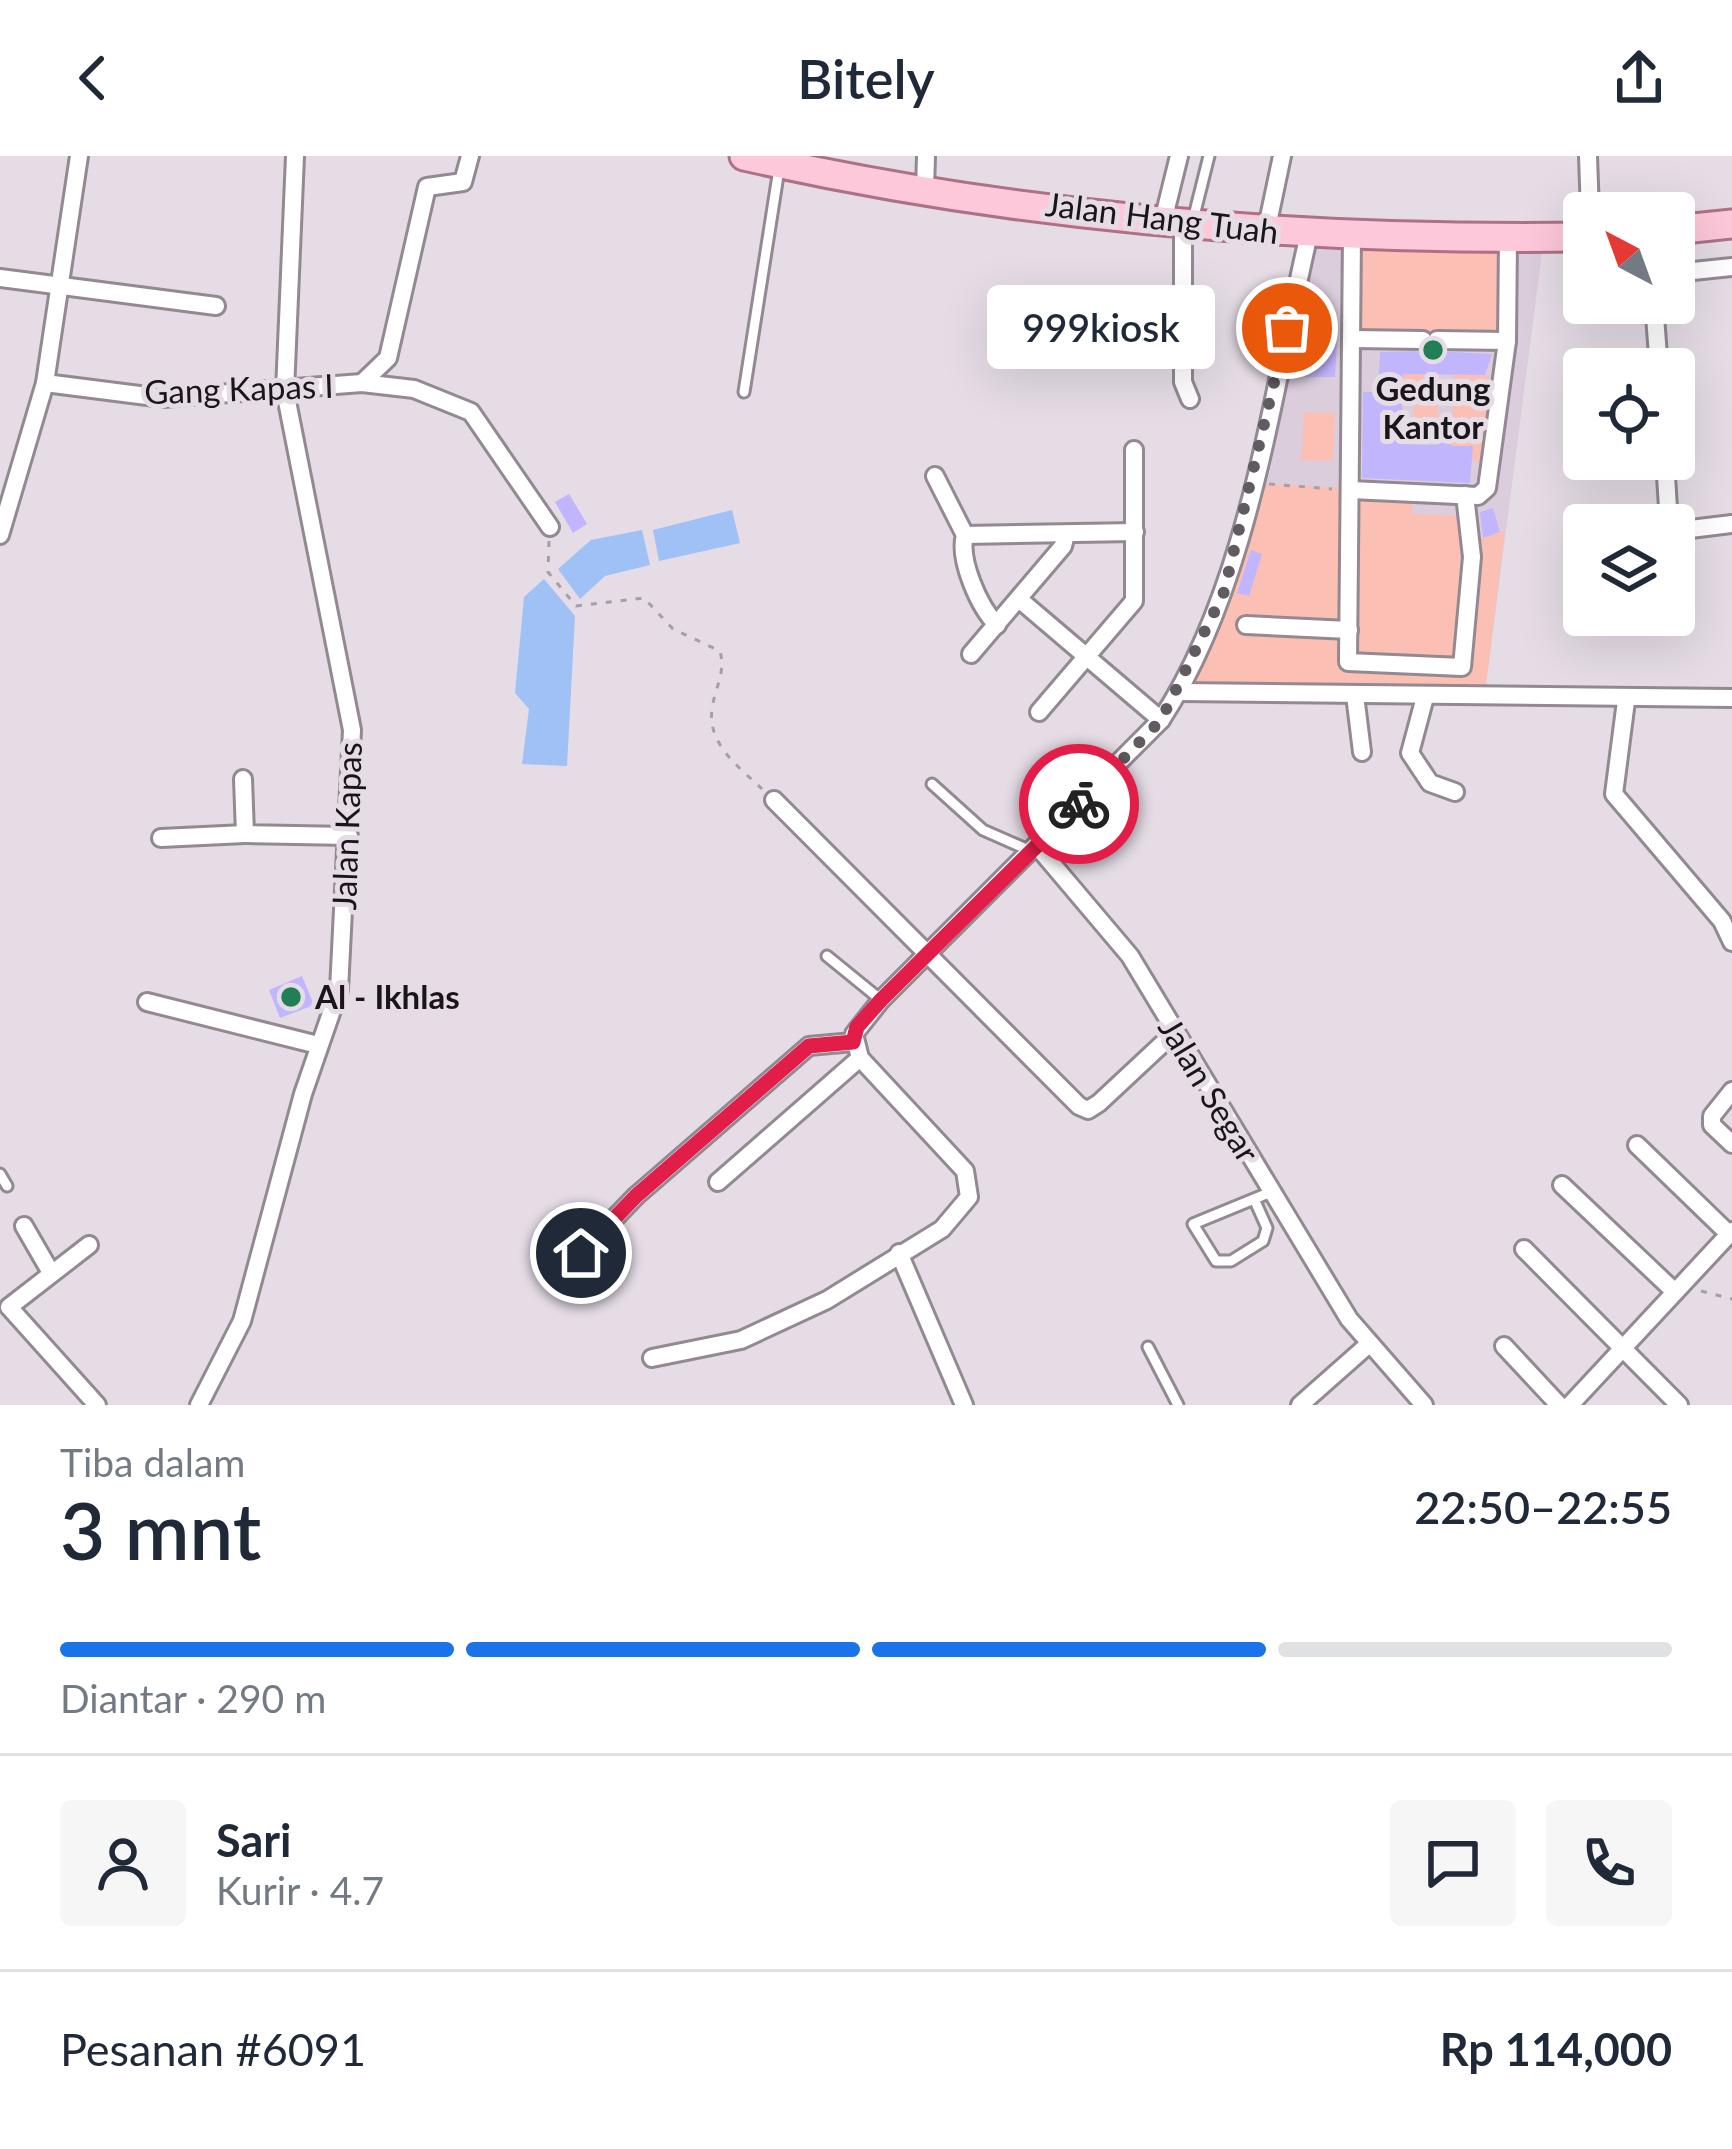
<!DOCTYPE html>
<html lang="id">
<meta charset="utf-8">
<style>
body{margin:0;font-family:Lato,sans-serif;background:#f6f6f7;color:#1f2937;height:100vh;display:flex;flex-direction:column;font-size:45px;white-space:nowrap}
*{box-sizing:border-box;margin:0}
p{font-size:39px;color:#747a83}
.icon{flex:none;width:66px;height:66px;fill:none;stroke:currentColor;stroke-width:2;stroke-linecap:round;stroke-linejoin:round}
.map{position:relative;height:1249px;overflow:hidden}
.side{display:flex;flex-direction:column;background:#fff;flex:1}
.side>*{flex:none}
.needle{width:78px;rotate:319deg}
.fabs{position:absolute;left:1563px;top:36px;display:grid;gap:24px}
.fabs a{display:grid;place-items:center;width:132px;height:132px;border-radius:12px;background:#fff;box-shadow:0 12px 48px #0002;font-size:60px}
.pin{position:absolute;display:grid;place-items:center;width:102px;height:102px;color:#fff;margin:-51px;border:6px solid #fff;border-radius:50%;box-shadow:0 3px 12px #0007}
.courier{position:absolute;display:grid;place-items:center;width:120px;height:120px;margin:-60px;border:9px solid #e11d48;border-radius:50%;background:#fff;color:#222;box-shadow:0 3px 15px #0007}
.bubble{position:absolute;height:84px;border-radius:12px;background:#fff;box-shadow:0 12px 48px #0002;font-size:39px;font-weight:600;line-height:84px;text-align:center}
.summary em{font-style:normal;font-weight:600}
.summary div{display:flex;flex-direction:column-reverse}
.summary{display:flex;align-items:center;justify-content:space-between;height:204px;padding:0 60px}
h1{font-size:78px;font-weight:600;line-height:90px}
.bar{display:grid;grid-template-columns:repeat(4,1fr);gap:18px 12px;align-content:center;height:144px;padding:0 60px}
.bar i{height:15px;border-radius:9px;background:#e0e1e3}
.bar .current{background:#1a73e8}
.bar p{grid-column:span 4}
.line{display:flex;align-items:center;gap:30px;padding:0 60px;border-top:3px solid #e0e1e3}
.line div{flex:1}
.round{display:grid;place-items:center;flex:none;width:126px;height:126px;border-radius:12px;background:#f6f6f7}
header{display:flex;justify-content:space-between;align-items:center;height:156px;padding:0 60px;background:#fff;font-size:54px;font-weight:600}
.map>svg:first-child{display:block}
</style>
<header><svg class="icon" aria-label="back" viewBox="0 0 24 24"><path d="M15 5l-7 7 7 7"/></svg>Bitely<svg class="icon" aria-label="share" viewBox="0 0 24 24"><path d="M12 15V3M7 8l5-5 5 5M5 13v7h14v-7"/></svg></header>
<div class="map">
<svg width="1732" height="1249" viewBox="0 0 1732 1249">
<rect width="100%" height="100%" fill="#e5dce6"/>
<!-- built -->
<path fill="#dccddd" d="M1312 84 1543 89 1485 537 1227 438Z"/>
<!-- green -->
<g fill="#fbbfb4">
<path d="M1352 85 1508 89 1507 185 1424 177 1353 183Z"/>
<path d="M1387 218H1439L1437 279H1413L1415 225 1386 224Z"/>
<path d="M1454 218 1485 219 1498 229 1488 306 1472 305 1473 290H1451Z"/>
<path d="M1304 256 1335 257 1333 305 1301 304Z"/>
<path d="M1256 327 1412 336V358L1458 360 1460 338 1471 386 1505 375 1485 537 1186 532Z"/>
</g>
<!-- water -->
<g fill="#9fc1f5">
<path d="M732 354 740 387 659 405 653 374Z"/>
<path d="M642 374 650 409 605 420 580 443 558 413 591 384Z"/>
<path d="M544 423 575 460 567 610 522 608 529 553 515 537 524 441Z"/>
</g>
<!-- building -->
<g fill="#c1b5fe">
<path d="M1306 186 1337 187 1335 221H1305Z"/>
<path d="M1430 195 1492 198 1485 219 1403 218 1401 288 1436 289 1437 279H1452L1451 290H1473L1470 327 1362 322 1363 236H1378L1380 196Z"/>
<path d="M569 338 587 368 573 377 555 346Z"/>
<path d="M1493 352 1500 376 1483 382 1480 356Z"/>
<path d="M1251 394 1262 398 1249 440 1237 437Z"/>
<path d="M302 820 314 849 280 862 269 834Z"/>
</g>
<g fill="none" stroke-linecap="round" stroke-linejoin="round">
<!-- lane casing -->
<g stroke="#928992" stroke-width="15">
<g id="lane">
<path d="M1193 64 1209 0"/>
<path d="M744 236 779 13"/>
<path d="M932 628 983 674 1031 695"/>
<path d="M827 800 881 844"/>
<path d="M0 1018 7 1030"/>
<path d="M1255 1045 1267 1072 1263 1085 1231 1105H1216L1193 1068 1271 1036"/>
<path d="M1148 1191 1178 1249"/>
</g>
</g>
<!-- street casing -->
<g stroke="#928992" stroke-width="22">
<g id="street">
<path d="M1588 0 1590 57"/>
<path d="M925 33 926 0"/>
<path d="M1163 65 1179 0"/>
<path d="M1183 68V226L1190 243"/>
<path d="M1266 76 1282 0"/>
<path d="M1352 79 1348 506 1462 511 1472 401 1465 339"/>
<path d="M1674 117 1732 111"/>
<path d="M0 122 216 150"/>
<path d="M1654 147 1659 213"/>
<path d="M1353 183 1423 184"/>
<path d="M1437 184 1507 185"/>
<path d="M45 227 163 242 362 227 414 233 471 256 550 371"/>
<path d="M362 227 388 202 427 31 463 26 470 0"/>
<path d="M1665 303 1669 369"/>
<path d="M935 320 965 379C958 403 979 451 997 469"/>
<path d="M1351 334 1478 340 1487 332 1507 185 1508 82"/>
<path d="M1674 375 1732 368"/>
<path d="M0 379 45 227 79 0"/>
<path d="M965 379 1135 376"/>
<path d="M1674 418 1678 456"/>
<path d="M1020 444 1161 564"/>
<path d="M1246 469 1349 474"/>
<path d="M971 498 1063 390 1066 378"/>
<path d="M1179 536 1732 542"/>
<path d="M1355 539 1362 596"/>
<path d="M1425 541 1410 597 1430 627 1455 636"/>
<path d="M1626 545 1614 638 1722 765 1732 786"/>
<path d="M1039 556 1134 445V294"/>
<path d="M243 623 245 678 349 680"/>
<path d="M774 644 1079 950 1088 954 1099 947 1174 877"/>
<path d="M161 682 245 678"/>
<path d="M1037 690 1130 800 1349 1163 1424 1249"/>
<path d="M147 846 318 889"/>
<path d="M1732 935 1712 960V969L1732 988"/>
<path d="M1637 989 1730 1079"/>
<path d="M718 1026 860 902"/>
<path d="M1562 1029 1675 1136"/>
<path d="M24 1070 50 1115"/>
<path d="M89 1089 9 1151 97 1249"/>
<path d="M1524 1093 1679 1249"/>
<path d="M581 1097 636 1040 809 890 853 886"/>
<path d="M899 1097 964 1249"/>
<path d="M1504 1190 1559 1249"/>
<path d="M652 1202 741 1184 827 1144 942 1073 969 1041 965 1015 860 902 854 878 881 844 1161 564C1250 428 1272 235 1309 78"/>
<path d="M199 1249 242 1165 303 938 339 834 352 574 285 235 295 0"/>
<path d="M1300 1249 1369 1188"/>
<path d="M1570 1249 1732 1075"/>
</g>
</g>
<!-- primary casing -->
<g stroke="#ad7186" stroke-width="33">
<g id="primary">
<path d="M744 0C1019 62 1303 85 1584 81"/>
<path d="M1674 74 1732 68"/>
</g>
</g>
<!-- path -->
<g stroke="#a69fa7" stroke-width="3" stroke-dasharray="6 9" stroke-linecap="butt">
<path d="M1269 328 1332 333"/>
<path d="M549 385 548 416 576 450 644 442 673 473 720 495C726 517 715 531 712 553 707 588 739 611 762 633"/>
<path d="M1701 1135 1732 1143"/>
</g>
<!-- lane -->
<use href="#lane" stroke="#fff" stroke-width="9"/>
<!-- street -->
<use href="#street" stroke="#fff" stroke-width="16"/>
<!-- primary -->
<use href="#primary" stroke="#fdc8da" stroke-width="27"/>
</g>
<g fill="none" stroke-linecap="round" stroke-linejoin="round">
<!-- done -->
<path stroke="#605b61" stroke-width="12" stroke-dasharray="0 21.6" d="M1079 648 1161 564 1224 436 1287 172"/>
<!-- route -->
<path stroke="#e11d48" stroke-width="15" d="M581 1097 636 1040 809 890 853 886 857 871 881 844 1079 648"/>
</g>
<!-- markers -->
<g fill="#227f55" stroke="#e5dce6" stroke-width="4.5">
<circle cx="1433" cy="194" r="12"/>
<circle cx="291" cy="841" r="12"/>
</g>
<g text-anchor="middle" stroke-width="10" stroke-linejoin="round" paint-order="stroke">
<!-- street labels -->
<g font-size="33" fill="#191519" stroke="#e5dce6">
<text transform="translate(1162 62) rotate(7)" y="12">Jalan Hang Tuah</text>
<text transform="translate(239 233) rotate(-2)" y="12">Gang Kapas I</text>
<text transform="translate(347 670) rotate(-88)" y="12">Jalan Kapas</text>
<text transform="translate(1209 934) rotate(59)" y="12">Jalan Segar</text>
</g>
<!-- poi labels -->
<g font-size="33" font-weight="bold" fill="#191519" stroke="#e5dce6">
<text x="1433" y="245">Gedung<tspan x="1433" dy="38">Kantor</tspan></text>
<text x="315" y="853" text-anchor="start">Al - Ikhlas</text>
</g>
</g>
</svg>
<div class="fabs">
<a><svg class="needle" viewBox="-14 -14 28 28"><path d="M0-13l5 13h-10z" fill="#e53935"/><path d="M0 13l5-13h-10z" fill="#747a83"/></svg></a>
<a><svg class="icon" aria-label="locate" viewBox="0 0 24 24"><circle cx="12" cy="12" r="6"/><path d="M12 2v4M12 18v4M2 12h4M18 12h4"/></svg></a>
<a><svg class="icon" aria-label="layers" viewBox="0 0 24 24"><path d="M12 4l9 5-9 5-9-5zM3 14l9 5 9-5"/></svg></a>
</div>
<div class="pin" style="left:1287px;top:172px;background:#ea580c"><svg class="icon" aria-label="bag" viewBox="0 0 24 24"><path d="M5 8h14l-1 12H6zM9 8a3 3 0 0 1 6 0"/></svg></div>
<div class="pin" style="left:581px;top:1097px;background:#1f2937"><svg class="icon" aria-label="home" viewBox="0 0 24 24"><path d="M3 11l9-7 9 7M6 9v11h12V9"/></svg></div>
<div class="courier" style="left:1079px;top:648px"><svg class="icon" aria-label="bike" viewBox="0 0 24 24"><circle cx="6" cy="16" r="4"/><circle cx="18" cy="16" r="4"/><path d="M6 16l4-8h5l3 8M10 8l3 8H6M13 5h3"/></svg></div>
<div class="bubble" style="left:987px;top:129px;width:228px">999kiosk</div>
</div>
<section class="side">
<div class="summary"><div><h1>3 mnt</h1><p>Tiba dalam</p></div><em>22:50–22:55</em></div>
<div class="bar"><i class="current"></i><i class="current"></i><i class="current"></i><i></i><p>Diantar · 290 m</p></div>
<div class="line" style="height:216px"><a class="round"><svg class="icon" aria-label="person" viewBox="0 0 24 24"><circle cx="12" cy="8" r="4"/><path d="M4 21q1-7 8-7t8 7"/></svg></a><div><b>Sari</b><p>Kurir · 4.7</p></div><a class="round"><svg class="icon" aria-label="chat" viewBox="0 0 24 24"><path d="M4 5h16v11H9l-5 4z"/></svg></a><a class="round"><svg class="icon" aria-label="phone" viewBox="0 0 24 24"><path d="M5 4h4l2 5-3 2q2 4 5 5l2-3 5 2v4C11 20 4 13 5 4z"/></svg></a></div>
<div class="line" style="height:156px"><div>Pesanan #6091</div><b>Rp 114,000</b></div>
</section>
